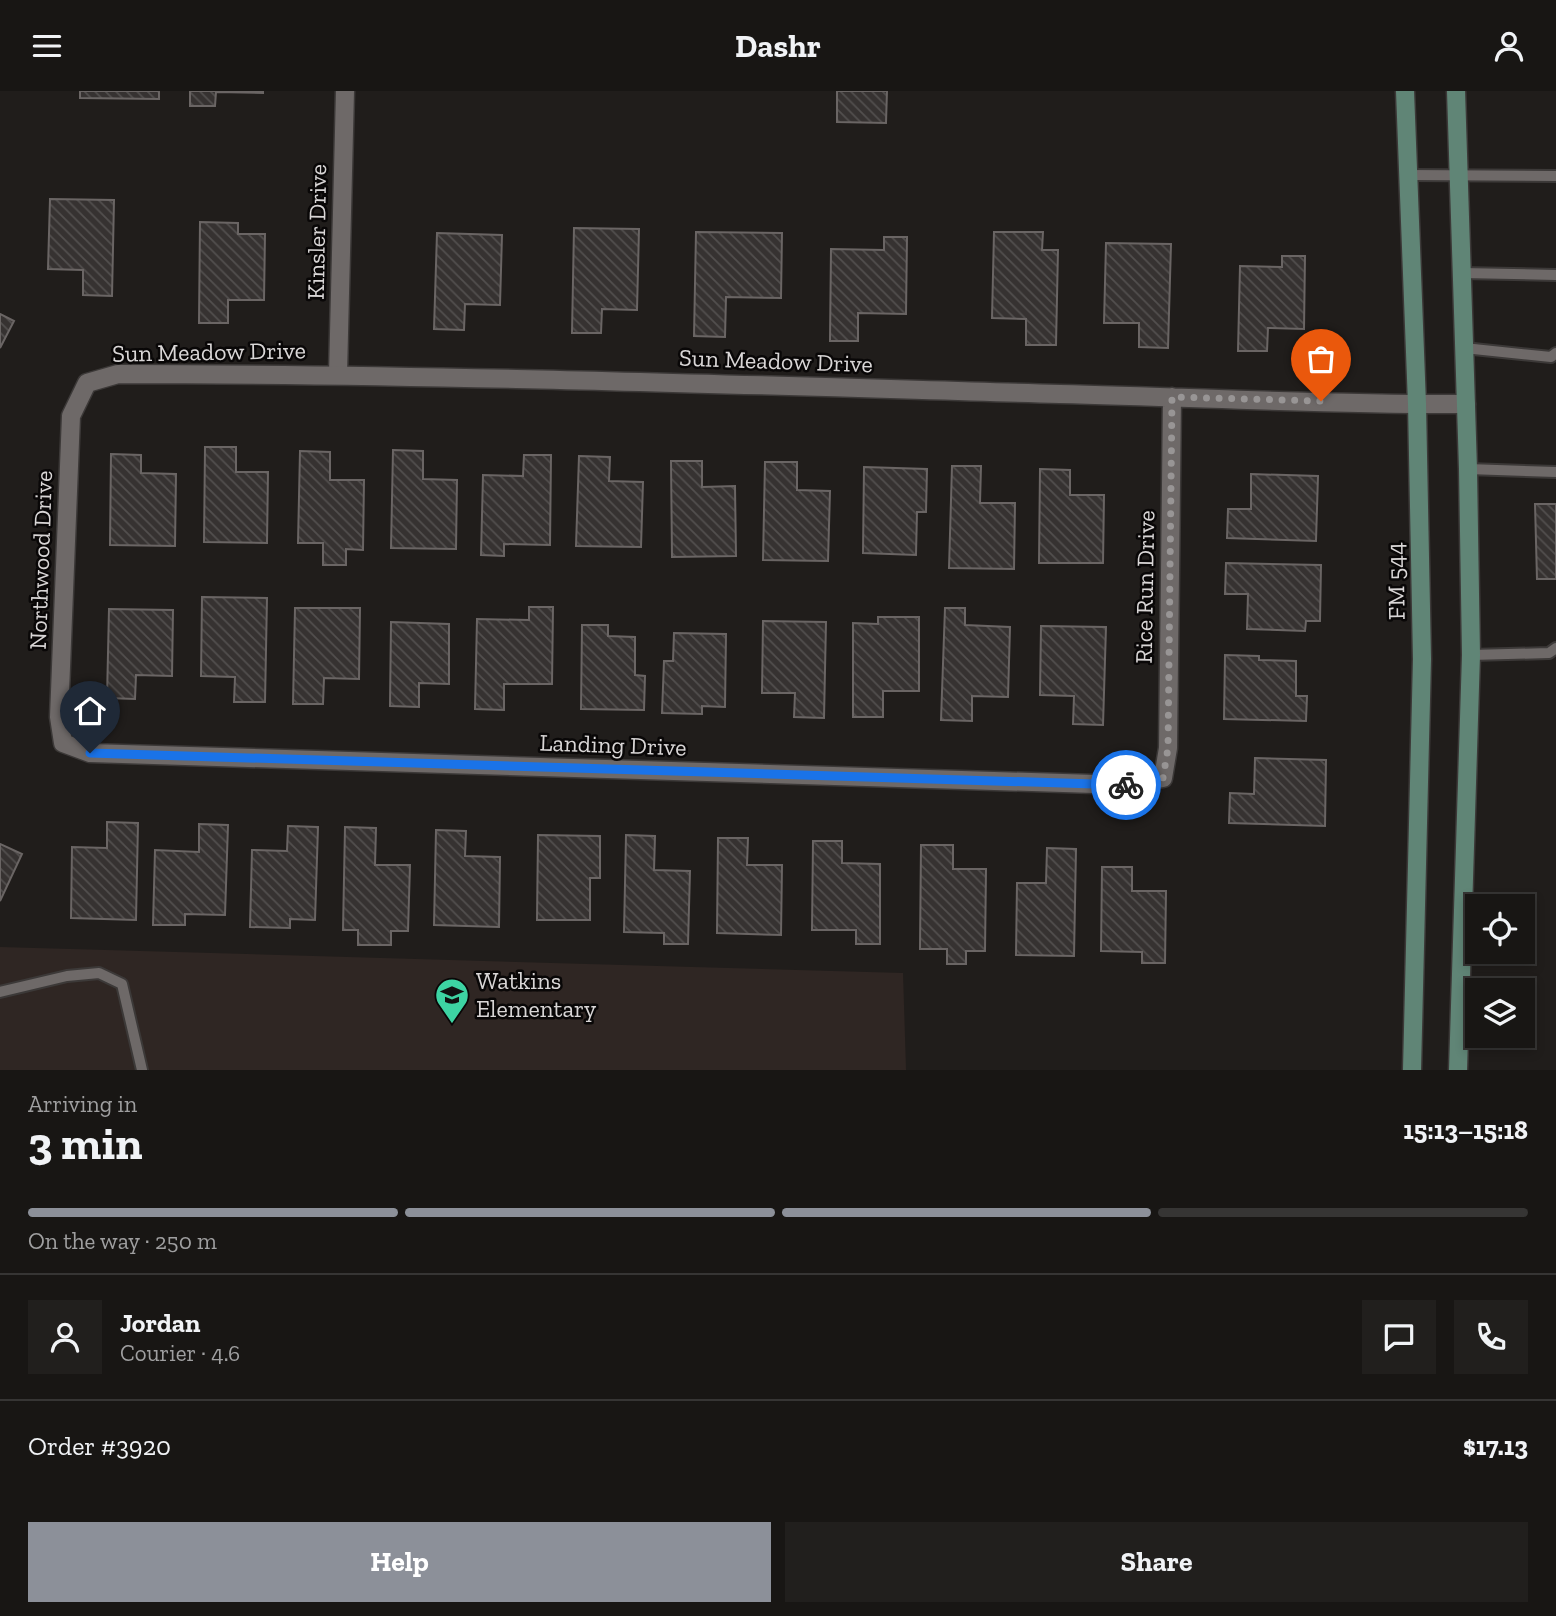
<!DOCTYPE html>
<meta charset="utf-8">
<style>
body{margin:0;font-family:"Zilla Slab",serif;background:#211f1d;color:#f1f3f6;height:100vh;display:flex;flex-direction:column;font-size:26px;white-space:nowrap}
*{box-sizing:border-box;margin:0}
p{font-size:23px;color:#9f9fa0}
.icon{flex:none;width:38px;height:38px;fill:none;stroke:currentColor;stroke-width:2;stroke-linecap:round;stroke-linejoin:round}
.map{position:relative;height:979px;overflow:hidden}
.panel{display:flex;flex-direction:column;background:#181614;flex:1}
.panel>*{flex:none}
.tools{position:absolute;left:1465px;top:803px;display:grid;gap:14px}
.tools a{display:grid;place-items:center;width:70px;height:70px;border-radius:0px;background:#181614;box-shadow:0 4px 10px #0003,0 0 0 2px #363534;font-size:35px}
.pin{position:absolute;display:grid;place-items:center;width:60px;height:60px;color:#fff;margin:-72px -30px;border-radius:50% 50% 50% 0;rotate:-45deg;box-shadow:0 0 7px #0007}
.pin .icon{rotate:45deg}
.courier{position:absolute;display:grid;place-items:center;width:70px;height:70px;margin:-35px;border:5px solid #1a73e8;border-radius:50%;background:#fff;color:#222;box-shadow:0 2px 9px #0007}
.overview em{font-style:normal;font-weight:700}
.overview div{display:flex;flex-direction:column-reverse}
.overview{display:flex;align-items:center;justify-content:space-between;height:119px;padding:0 28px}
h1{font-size:46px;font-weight:700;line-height:52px}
.bar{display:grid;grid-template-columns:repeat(4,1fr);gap:10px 7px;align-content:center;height:84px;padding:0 28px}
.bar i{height:9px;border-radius:5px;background:#363534}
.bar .selected{background:#8c9099}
.bar p{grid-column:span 4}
.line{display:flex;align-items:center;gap:18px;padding:0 28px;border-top:2px solid #363534}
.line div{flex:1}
.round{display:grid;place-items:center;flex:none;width:74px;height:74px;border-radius:0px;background:#211f1d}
.button{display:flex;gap:14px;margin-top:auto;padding:14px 28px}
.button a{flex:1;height:80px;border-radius:0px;background:#8c9099;color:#fff;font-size:28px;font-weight:700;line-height:80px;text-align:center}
.button a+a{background:#211f1d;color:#f1f3f6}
header{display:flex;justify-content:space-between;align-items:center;height:91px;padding:0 28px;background:#181614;font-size:32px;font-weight:700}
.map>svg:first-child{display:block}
</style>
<header><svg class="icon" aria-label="menu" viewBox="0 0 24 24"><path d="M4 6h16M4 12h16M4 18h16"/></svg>Dashr<svg class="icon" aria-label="person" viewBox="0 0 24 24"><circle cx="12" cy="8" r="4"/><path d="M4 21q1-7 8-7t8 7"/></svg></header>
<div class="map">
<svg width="1556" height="979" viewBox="0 0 1556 979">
<defs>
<pattern id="building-back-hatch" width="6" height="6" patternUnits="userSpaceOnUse" patternTransform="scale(1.75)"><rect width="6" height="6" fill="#363231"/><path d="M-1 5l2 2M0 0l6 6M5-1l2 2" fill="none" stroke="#524f4e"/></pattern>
</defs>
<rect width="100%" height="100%" fill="#201d1b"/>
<!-- built -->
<path fill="#2f2623" d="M0 856 903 882 906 979H0Z"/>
<!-- building -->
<g fill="url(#building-back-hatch)" stroke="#6a6564" stroke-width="2">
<path d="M80 0H159V8L80 7Z"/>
<path d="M190 0H263V2L216 1 215 15H190Z"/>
<path d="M837 0H887L886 32 837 31Z"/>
<path d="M50 108 114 109 112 205 83 204V179L48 178Z"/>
<path d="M200 131 238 132V143H265L264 209H228V232H199Z"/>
<path d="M574 137 639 138 637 219 602 218 601 242H572Z"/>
<path d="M696 141 782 142 781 207 726 206 725 246 694 245Z"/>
<path d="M994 141H1043L1042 159H1058L1056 254H1026V228L992 227Z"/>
<path d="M437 142 502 144 500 214 465 213 464 239 434 238Z"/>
<path d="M884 146H907L906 223 858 222V250H830L831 158 884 159Z"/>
<path d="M1106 152 1171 153 1168 257 1139 256V232H1104Z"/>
<path d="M1282 165H1305L1304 238 1268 237 1267 260H1238L1240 175 1282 176Z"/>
<path d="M0 223 14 230 0 257Z"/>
<path d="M205 356H236V381H268L267 452 204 451Z"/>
<path d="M393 359 423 360V388L457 389 456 458 391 457Z"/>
<path d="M300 360 330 361V389H364L363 459 346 458V474H323V452H298Z"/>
<path d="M111 363 141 364V382L176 383 175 455 110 454Z"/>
<path d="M524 364H551L550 454 504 453V465L481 464 483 384 523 385Z"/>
<path d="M579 365 610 366 609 390 643 391 641 456 576 455Z"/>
<path d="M671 370H702V396L735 395 736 465 672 466Z"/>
<path d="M765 371H797V399L830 400 828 470 763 469Z"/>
<path d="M952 375H981L980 412H1015L1014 478 949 477Z"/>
<path d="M864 376 927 378 926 421H917L916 464 863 462Z"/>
<path d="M1040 378 1070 379V404H1104L1103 472H1039Z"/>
<path d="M1251 383 1318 385 1316 450 1227 447 1228 418H1251Z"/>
<path d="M1535 413H1556V488H1537Z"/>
<path d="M1226 472 1321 474 1320 530H1306L1305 540 1247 538 1248 503H1225Z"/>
<path d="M202 506 267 507 265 611H234L235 586 201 585Z"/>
<path d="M529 516H553L552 593H504V619L475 618 477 528 529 529Z"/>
<path d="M295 517H360L359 588 324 587 323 613H293Z"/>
<path d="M945 517H965V534L1010 536 1008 606 972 605V630L941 629Z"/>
<path d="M109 518 173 519 172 585 136 584 135 608 107 607Z"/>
<path d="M878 526H919V600H883V626H853V532L878 533Z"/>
<path d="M763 530 826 531 824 627 794 626 795 602H762Z"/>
<path d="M391 531 449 533V593L419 592V616L390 615Z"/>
<path d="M582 534H608V545L635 546V584L645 585 644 619 581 618Z"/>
<path d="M1041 535 1106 536 1103 634 1073 633 1074 605 1040 604Z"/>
<path d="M674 542 726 543 725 616 702 615V623L662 622 664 570H673Z"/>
<path d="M1225 564 1259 565V569L1296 570V605H1307L1306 630 1224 628Z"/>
<path d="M1255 667 1326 669 1325 735 1229 732 1230 702 1254 703Z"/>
<path d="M107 731 138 732 136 829 71 827 72 756 107 757Z"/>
<path d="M199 733 228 734 225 824 185 823V834H153L155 759 199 761Z"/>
<path d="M288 735 318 736 315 829 290 828V837L250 836 252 759 287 760Z"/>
<path d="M345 736 376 737 375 774H410L408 840H391V854H358V839H343Z"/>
<path d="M436 739 466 740 465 765 500 766 499 836 434 834Z"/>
<path d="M538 744 600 745V787H590V829H537Z"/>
<path d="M626 744 655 745 654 779 690 780 688 853H664V842L624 841Z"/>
<path d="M718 747H748L747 774H782L781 844 717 842Z"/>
<path d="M813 750H842V772L880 773V853H856V839H812Z"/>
<path d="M0 753 22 763 0 810Z"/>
<path d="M921 754H953V778H986L985 860H966V873H947V858H920Z"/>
<path d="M1047 757 1076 758 1074 865 1016 864 1017 792H1046Z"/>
<path d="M1102 776H1132V800H1166L1165 872H1142V861L1101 860Z"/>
</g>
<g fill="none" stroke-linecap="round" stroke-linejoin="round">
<!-- service casing -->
<g stroke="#3c3938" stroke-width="14">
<g id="service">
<path d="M1408 84 1556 85"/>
<path d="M1462 182 1556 184"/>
<path d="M1464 257 1551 266 1556 262"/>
<path d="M1468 378 1556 381"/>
<path d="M1471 564 1549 562 1556 557"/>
<path d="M0 901 67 885 99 882 122 893 142 979"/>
</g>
</g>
<!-- minor casing -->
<g stroke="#3c3938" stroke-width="21">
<g id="minor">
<path d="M338 283 345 0"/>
<path d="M1172 306 1168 657 1163 687 1126 694 90 662 63 652 59 626 71 325 87 292 118 283C432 283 746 294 1060 303 1195 306 1331 314 1466 313"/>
</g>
</g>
<!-- secondary casing -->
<g stroke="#3c3938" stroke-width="21">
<g id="secondary">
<path d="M1405 0 1417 313 1422 568 1412 979"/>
<path d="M1456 0 1468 378 1471 564 1458 979"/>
</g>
</g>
<!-- service -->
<use href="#service" stroke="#6e6968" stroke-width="10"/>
<!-- minor -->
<use href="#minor" stroke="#6e6968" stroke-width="18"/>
<!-- secondary -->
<use href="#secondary" stroke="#608576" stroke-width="18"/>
</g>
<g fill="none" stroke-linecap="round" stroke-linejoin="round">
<!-- done -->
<path stroke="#989595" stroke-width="7" stroke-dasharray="0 12.6" d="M1126 694 1163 687 1168 657 1172 306 1321 310"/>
<!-- route -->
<path stroke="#1a73e8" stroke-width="9" d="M90 662 1126 694"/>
</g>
<!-- icons -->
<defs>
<g id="school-pin" transform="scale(1.75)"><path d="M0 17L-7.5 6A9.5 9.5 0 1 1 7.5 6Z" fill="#3dd4a3" stroke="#090707"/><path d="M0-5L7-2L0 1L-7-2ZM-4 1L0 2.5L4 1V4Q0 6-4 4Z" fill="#111"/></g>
</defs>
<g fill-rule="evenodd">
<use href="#school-pin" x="452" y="904"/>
</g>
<g text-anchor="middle" stroke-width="5" stroke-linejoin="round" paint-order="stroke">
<!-- street labels -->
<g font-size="24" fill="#d9d6d6" stroke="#090707">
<text transform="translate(317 141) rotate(-89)" y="8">Kinsler Drive</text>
<text transform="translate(209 261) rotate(-1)" y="8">Sun Meadow Drive</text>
<text transform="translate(776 270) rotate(2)" y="8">Sun Meadow Drive</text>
<text transform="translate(41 469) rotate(-88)" y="8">Northwood Drive</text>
<text transform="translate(1396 490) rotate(-91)" y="8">FM 544</text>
<text transform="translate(1145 496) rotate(-89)" y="8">Rice Run Drive</text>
<text transform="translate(613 654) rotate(2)" y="8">Landing Drive</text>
</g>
<!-- poi labels -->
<g font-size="24" fill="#d9d6d6" stroke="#090707" text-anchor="start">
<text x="476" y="898">Watkins<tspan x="476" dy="28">Elementary</tspan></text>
</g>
</g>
</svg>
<div class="tools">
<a><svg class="icon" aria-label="locate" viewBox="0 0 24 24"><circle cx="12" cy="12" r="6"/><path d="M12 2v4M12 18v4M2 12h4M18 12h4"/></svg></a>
<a><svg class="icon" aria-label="layers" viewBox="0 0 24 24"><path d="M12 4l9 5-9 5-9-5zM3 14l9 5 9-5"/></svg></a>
</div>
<div class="pin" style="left:1321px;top:310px;background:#ea580c"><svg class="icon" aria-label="bag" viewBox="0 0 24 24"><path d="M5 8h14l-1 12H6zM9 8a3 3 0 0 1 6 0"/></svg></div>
<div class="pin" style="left:90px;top:662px;background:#1f2937"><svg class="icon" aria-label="home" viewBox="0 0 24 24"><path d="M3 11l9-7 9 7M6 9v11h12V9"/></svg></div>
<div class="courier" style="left:1126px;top:694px"><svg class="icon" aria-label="bike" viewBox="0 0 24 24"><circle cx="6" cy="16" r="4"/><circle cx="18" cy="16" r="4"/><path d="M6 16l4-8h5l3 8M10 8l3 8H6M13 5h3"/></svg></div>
</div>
<section class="panel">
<div class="overview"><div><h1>3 min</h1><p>Arriving in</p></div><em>15:13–15:18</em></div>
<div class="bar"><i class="selected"></i><i class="selected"></i><i class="selected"></i><i></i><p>On the way · 250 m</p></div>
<div class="line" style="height:126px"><a class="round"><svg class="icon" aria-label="person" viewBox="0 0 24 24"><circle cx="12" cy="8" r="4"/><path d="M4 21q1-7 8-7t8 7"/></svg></a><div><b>Jordan</b><p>Courier · 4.6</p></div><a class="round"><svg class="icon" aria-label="chat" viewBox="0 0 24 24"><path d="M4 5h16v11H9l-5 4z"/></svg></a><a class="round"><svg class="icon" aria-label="phone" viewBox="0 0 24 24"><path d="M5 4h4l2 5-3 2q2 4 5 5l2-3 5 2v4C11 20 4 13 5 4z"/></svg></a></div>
<div class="line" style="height:91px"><div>Order #3920</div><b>$17.13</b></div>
<div class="button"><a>Help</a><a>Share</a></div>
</section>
